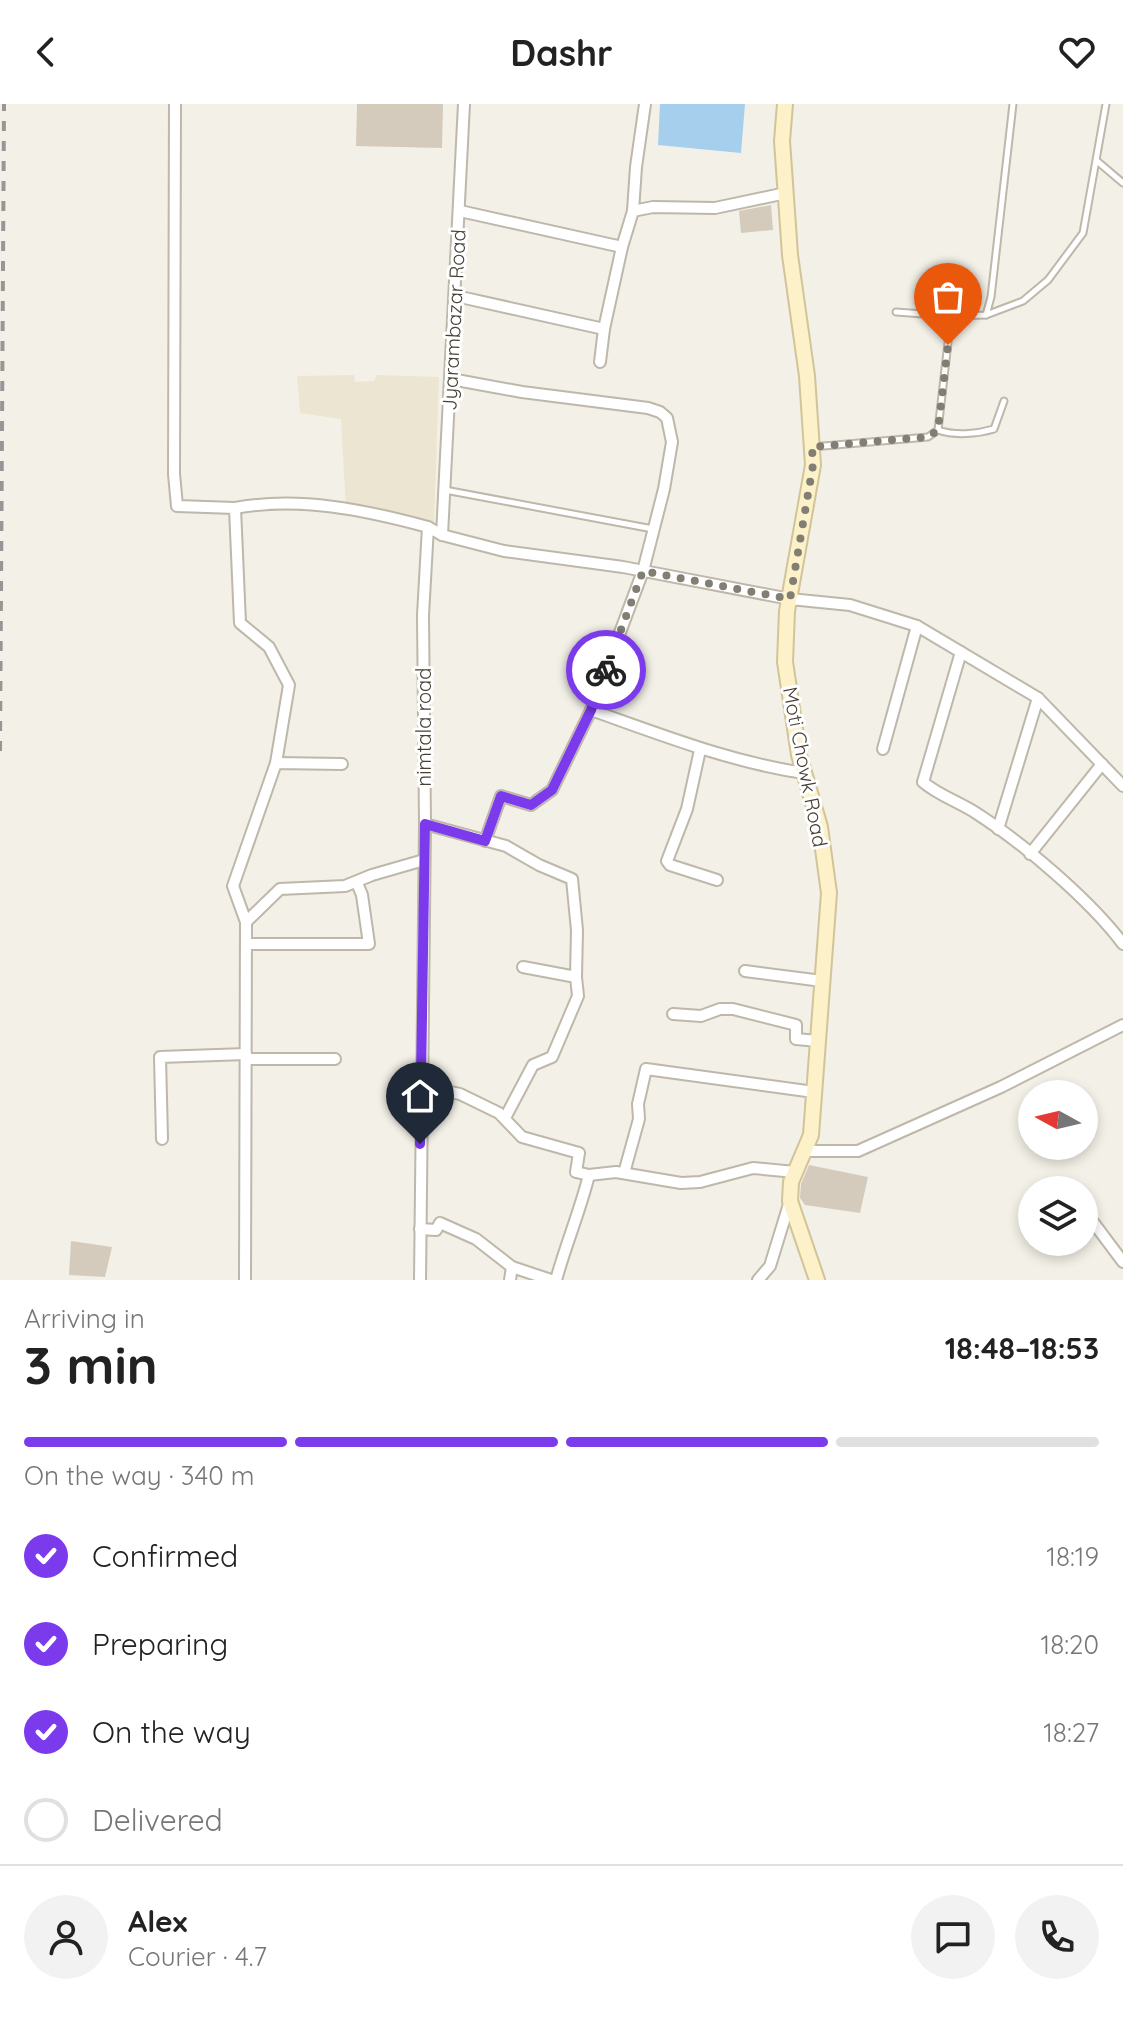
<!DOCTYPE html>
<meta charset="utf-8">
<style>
body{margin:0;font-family:Quicksand,sans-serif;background:#f2f2f2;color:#222;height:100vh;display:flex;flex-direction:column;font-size:30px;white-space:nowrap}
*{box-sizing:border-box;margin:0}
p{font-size:26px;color:#767676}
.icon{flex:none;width:44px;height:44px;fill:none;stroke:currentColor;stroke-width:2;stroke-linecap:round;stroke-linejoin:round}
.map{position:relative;height:1176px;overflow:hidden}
.sheet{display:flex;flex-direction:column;background:#fff;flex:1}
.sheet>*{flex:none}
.needle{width:52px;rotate:278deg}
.buttons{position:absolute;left:1018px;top:976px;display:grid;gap:16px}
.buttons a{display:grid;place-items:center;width:80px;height:80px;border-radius:50%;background:#fff;box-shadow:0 4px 12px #0003;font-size:40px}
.pin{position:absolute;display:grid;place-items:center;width:68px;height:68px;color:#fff;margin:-82px -34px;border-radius:50% 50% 50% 0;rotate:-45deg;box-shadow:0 0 8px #0007}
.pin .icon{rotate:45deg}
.courier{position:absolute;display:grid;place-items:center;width:80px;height:80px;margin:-40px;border:6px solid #7c3aed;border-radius:50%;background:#fff;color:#222;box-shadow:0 2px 10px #0007}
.headline em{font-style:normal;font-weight:800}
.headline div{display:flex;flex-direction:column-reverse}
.headline{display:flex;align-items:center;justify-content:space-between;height:136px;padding:0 24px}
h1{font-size:52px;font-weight:800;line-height:60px}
.bar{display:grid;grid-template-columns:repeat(4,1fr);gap:12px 8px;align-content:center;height:96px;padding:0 24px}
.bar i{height:10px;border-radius:6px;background:#e0e0e0}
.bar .on{background:#7c3aed}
.bar p{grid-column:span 4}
.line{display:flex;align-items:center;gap:20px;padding:0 24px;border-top:2px solid #e0e0e0}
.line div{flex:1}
.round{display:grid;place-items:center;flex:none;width:84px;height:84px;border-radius:42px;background:#f2f2f2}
ol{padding:0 24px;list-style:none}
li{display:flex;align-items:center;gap:24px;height:88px}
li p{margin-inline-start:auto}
li .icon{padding:8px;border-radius:50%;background:#7c3aed;color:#fff;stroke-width:4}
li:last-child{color:#767676}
li i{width:44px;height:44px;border:4px solid #e0e0e0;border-radius:50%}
header{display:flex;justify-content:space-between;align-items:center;height:104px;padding:0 24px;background:#fff;font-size:36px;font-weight:800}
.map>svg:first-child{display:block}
</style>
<header><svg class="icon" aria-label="back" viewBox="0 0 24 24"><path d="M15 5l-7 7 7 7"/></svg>Dashr<svg class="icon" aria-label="heart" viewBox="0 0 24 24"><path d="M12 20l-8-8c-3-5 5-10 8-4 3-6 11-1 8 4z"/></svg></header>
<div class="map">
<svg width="1123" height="1176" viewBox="0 0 1123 1176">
<rect width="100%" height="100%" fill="#f3f0e7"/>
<!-- education -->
<path fill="#ebe5d2" d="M354 271 355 278 374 277 377 271 439 273 434 419 346 406 341 315 300 309 297 272Z"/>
<!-- water -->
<path fill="#a6ceed" d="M660 0H745L741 49 658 41Z"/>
<!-- building -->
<g fill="#d4cbbd">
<path d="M357 0H443L442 44 356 42Z"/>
<path d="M771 101 773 126 741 129 739 107Z"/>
<path d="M809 1061 868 1073 860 1109 805 1101 800 1094 801 1080Z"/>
<path d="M71 1137 112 1143 105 1173 69 1171Z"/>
</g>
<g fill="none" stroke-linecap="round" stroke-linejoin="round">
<!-- lane casing -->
<g stroke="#beb7aa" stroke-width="9">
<g id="lane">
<path d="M1097 57 1123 79"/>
<path d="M896 208 951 212 986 211 991 193 1013 0"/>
<path d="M986 211 1023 197 1048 176 1083 129 1106 0"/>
<path d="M938 326C955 332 977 330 994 325L1004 297"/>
<path d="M812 343 928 333 938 326 951 212"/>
<path d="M445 386 653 425"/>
</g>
</g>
<!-- street casing -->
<g stroke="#beb7aa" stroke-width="14">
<g id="street">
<path d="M175 0 174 370 177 402 235 404 240 519 269 543 289 581 276 659"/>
<path d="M460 107 622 143 633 107 653 103 715 104 786 89"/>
<path d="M633 107 636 63 645 0"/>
<path d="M456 192 604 225 600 258"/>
<path d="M604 225 622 143"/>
<path d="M451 275 522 288 648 304 660 308 667 314 672 338 664 385 643 467 591 606 552 686 531 701 501 692 485 737"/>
<path d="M235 404C299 392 365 406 428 423"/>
<path d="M442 431 464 0"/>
<path d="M961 548 923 678C938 691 959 698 976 709 1023 739 1090 796 1123 840"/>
<path d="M591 606C662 631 730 658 804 669"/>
<path d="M883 645 917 522"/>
<path d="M700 646 687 705 667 757 670 761 717 776"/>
<path d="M425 720 506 742 539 761 572 775 577 826 576 873"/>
<path d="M998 725 1038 594"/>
<path d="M1030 750 1102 660"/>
<path d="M246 818 280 785 345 782 372 771 424 756"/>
<path d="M246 840H369L362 791 357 779"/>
<path d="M745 867 822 877"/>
<path d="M673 910 701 912 720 905H733L796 921V935L818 937"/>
<path d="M246 955H335"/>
<path d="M421 982 460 990 499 1009 522 1033 579 1049 576 1068 589 1071 616 1068 681 1079 700 1078 753 1064 795 1068"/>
<path d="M505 1014 533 961 552 953 578 892 576 873 523 863"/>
<path d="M162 1035 160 953 246 950"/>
<path d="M804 1047H858L1001 983 1123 921"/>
<path d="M624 1069 639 1015 638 1000 646 965 814 988"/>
<path d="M1093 1118 1123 1158"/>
<path d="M420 1125 436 1126 440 1119 476 1135 512 1163 551 1176"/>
<path d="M245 1176 246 818 233 782 276 659 342 660"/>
<path d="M420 1176 425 720 423 511 428 423 442 431 504 447 623 463 790 495 850 501 917 522 1038 594 1123 682"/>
<path d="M510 1176 512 1163"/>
<path d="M556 1176C566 1140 580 1107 589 1071"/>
<path d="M758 1176 770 1162 790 1097"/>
</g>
</g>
<!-- secondary casing -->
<g stroke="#d1c498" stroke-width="18">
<path id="secondary" d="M785 0 782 37 790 151 807 272 813 361 787 507 785 558 799 651 820 723 829 789 811 1031 791 1078 790 1097 817 1176"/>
</g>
<!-- lane -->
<use href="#lane" stroke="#fff" stroke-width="5"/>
<!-- street -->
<use href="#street" stroke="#fff" stroke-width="10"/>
<!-- secondary -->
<use href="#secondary" stroke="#fcf1c8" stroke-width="14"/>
<!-- rail -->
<path stroke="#969696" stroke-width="4" stroke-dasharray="10 10" stroke-linecap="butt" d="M0 647 4 0"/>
</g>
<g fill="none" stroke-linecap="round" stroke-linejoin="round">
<!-- done -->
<path stroke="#837e74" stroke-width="8" stroke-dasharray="0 14.4" d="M606 566 643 467 790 495 813 361 812 343 928 333 938 326 948 241"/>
<!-- route -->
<path stroke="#7c3aed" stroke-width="10" d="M420 1040 425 720 485 737 501 692 531 701 552 686 591 606 606 566"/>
</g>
<g text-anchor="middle" stroke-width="6" stroke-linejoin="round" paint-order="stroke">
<!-- street labels -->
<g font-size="20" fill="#464036" stroke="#fff">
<text transform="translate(454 216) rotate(-87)" y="7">Jyarambazar Road</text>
<text transform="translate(424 623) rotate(-90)" y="7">nimtala road</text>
<text transform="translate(805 663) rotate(79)" y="7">Moti Chowk Road</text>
</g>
</g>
</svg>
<div class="buttons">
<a><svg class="needle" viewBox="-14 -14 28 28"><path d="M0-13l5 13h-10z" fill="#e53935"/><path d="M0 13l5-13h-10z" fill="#767676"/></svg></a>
<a><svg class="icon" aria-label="layers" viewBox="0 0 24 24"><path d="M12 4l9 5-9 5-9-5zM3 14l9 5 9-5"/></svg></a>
</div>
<div class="pin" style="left:948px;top:241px;background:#ea580c"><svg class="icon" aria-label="bag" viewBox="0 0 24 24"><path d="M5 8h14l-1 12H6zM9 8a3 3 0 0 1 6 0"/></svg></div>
<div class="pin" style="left:420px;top:1040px;background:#1f2937"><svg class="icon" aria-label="home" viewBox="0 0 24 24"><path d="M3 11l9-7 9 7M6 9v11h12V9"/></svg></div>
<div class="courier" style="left:606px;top:566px"><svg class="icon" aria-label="bike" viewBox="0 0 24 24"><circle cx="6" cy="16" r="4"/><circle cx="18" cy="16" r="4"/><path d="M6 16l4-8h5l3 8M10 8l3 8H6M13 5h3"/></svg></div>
</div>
<section class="sheet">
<div class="headline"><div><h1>3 min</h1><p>Arriving in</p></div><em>18:48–18:53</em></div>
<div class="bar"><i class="on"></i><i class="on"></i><i class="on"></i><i></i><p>On the way · 340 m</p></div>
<ol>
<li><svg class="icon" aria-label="check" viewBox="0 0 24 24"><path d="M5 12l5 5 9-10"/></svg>Confirmed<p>18:19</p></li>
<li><svg class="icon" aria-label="check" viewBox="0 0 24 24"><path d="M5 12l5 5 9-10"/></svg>Preparing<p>18:20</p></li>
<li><svg class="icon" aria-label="check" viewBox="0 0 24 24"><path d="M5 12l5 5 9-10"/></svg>On the way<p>18:27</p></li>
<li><i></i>Delivered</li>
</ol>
<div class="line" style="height:144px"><a class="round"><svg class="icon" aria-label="person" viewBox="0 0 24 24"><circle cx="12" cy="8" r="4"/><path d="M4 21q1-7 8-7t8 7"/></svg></a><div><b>Alex</b><p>Courier · 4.7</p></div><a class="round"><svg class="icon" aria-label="chat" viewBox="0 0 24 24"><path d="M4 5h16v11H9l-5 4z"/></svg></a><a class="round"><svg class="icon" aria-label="phone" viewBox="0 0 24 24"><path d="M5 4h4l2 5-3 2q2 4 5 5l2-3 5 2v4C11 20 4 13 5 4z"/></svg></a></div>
</section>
